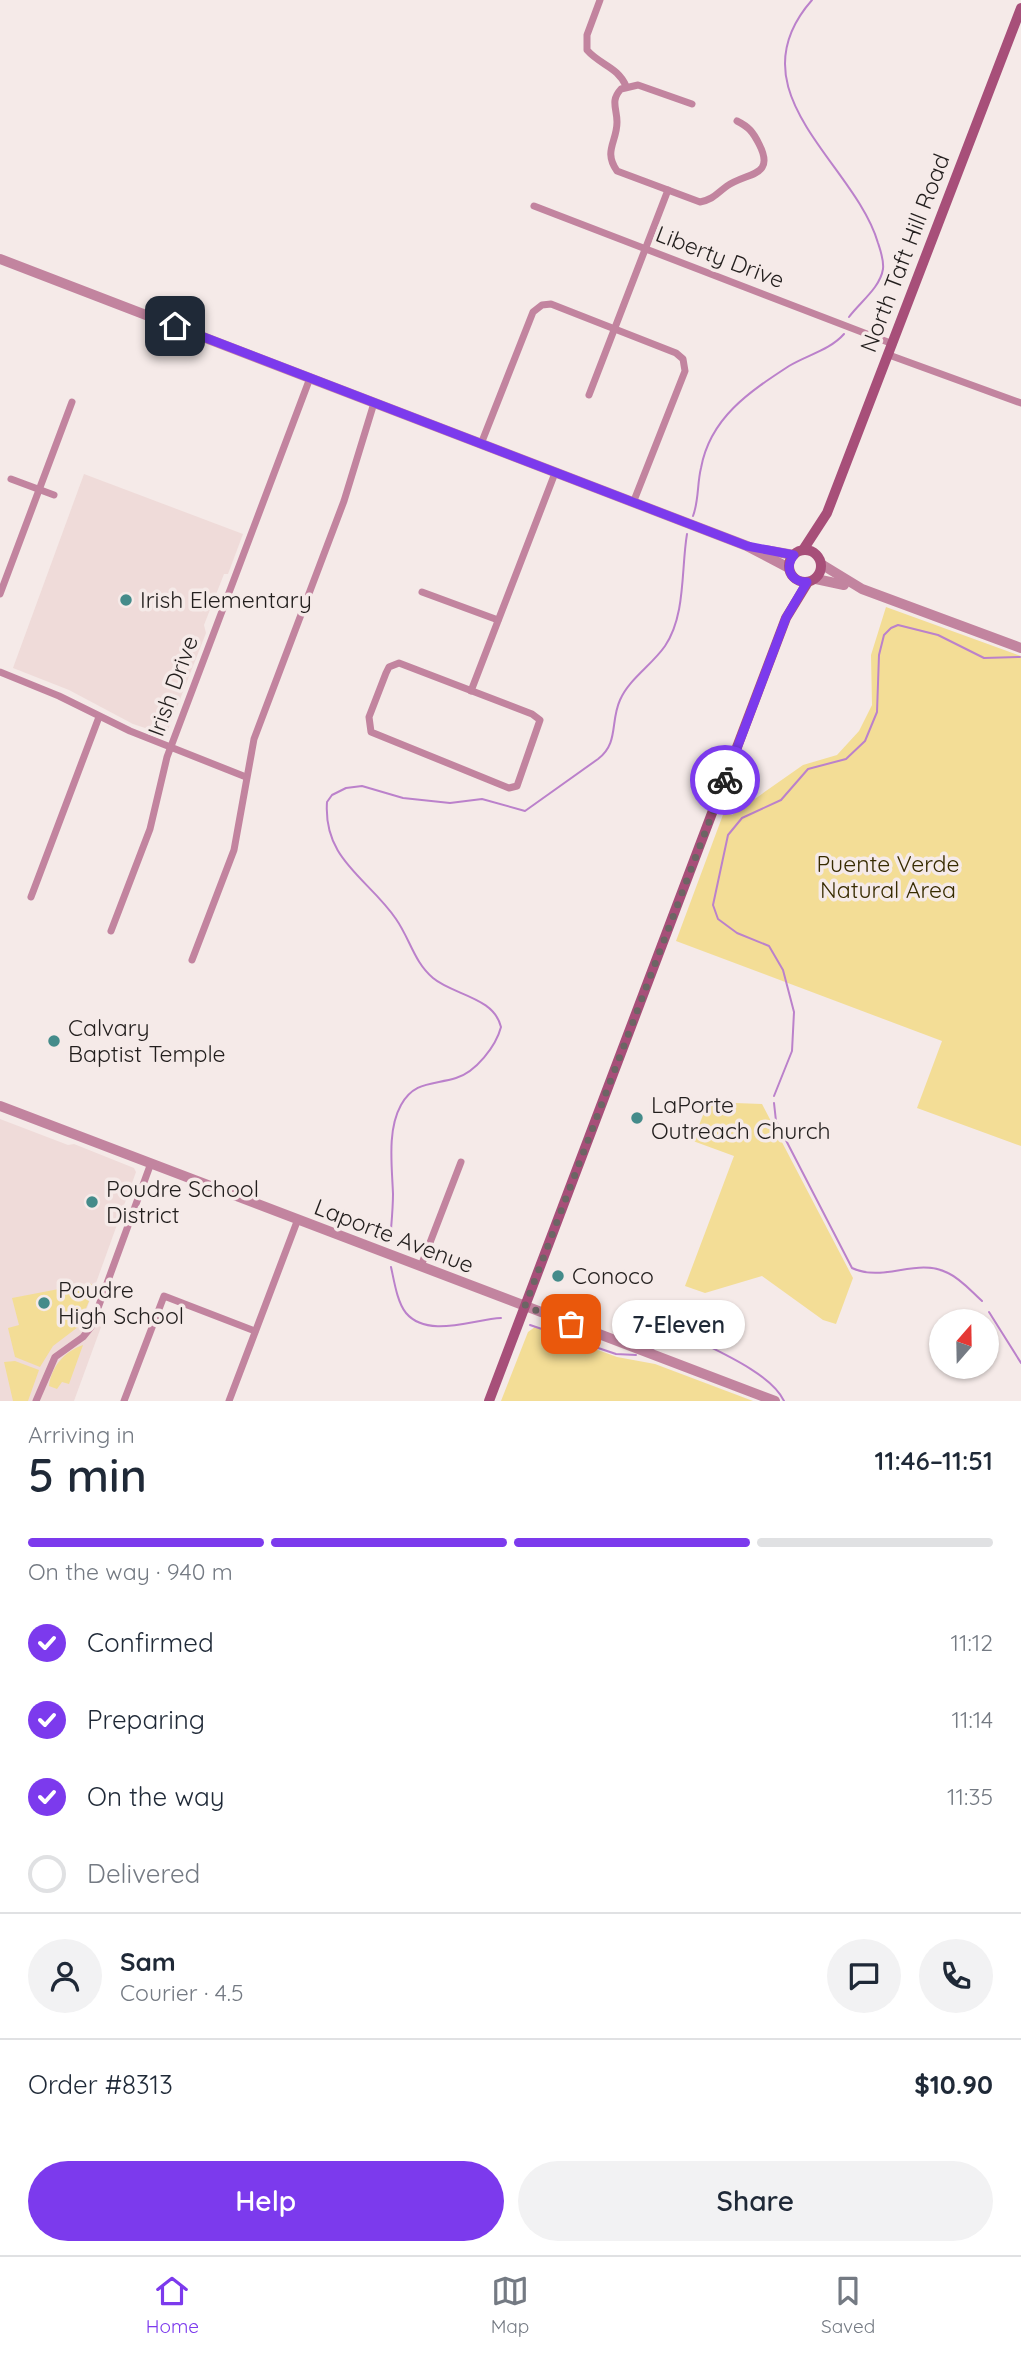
<!DOCTYPE html>
<meta charset="utf-8">
<style>
body{margin:0;font-family:Quicksand,sans-serif;background:#f2f2f3;color:#1f2937;height:100vh;display:flex;flex-direction:column;font-size:26px;white-space:nowrap}
*{box-sizing:border-box;margin:0}
p{font-size:23px;color:#747a83}
.icon{flex:none;width:38px;height:38px;fill:none;stroke:currentColor;stroke-width:2;stroke-linecap:round;stroke-linejoin:round}
.map{position:relative;height:1401px;overflow:hidden}
.sheet{display:flex;flex-direction:column;background:#fff;flex:1}
.sheet>*{flex:none}
.needle{width:46px;rotate:20deg}
.controls{position:absolute;left:929px;top:1309px;display:grid;gap:14px}
.controls a{display:grid;place-items:center;width:70px;height:70px;border-radius:50%;background:#fff;box-shadow:0 2px 5px #0004;font-size:35px}
.pin{position:absolute;display:grid;place-items:center;width:60px;height:60px;color:#fff;margin:-30px;border-radius:14px;box-shadow:0 4px 10px #0006}
.courier{position:absolute;display:grid;place-items:center;width:70px;height:70px;margin:-35px;border:5px solid #7c3aed;border-radius:50%;background:#fff;color:#222;box-shadow:0 2px 9px #0007}
.bubble{position:absolute;height:49px;border-radius:24px;background:#fff;box-shadow:0 2px 5px #0004;font-size:23px;font-weight:600;line-height:49px;text-align:center}
.summary em{font-style:normal;font-weight:600}
.summary div{display:flex;flex-direction:column-reverse}
.summary{display:flex;align-items:center;justify-content:space-between;height:119px;padding:0 28px}
h1{font-size:46px;font-weight:600;line-height:52px}
.bar{display:grid;grid-template-columns:repeat(4,1fr);gap:10px 7px;align-content:center;height:84px;padding:0 28px}
.bar i{height:9px;border-radius:5px;background:#e0e1e3}
.bar .selected{background:#7c3aed}
.bar p{grid-column:span 4}
.line{display:flex;align-items:center;gap:18px;padding:0 28px;border-top:2px solid #e0e1e3}
.line div{flex:1}
.round{display:grid;place-items:center;flex:none;width:74px;height:74px;border-radius:37px;background:#f2f2f3}
ol{padding:0 28px;list-style:none}
li{display:flex;align-items:center;gap:21px;height:77px}
li p{margin-inline-start:auto}
li .icon{padding:7px;border-radius:50%;background:#7c3aed;color:#fff;stroke-width:4}
li:last-child{color:#747a83}
li i{width:38px;height:38px;border:4px solid #e0e1e3;border-radius:50%}
.primary-button{display:flex;gap:14px;margin-top:auto;padding:14px 28px}
.primary-button a{flex:1;height:80px;border-radius:42px;background:#7c3aed;color:#fff;font-size:28px;font-weight:600;line-height:80px;text-align:center}
.primary-button a+a{background:#f2f2f3;color:#1f2937}
.menu{display:flex;justify-content:space-around;align-items:center;height:98px;border-top:2px solid #e0e1e3;background:#fff;font-size:19px;color:#747a83}
.menu a{display:grid;justify-items:center;gap:4px}
.menu .selected{color:#7c3aed}
.map>svg:first-child{display:block}
</style>
<div class="map">
<svg width="1021" height="1401" viewBox="0 0 1021 1401">
<rect width="100%" height="100%" fill="#f5eae8"/>
<!-- built -->
<g fill="#efdbd9">
<path d="M84 474 243 534 228 574H224L204 625 206 633 166 735 133 724 69 690 13 668Z"/>
<path d="M0 1119 68 1145 74 1144 134 1168 136 1172 83 1319 101 1327 74 1401H0Z"/>
</g>
<!-- green -->
<g fill="#f3dd96">
<path d="M886 607 1021 656V1146L917 1108 942 1041 676 941 724 812 732 815 803 765 837 755 859 731 872 705 871 655Z"/>
<path d="M708 1102 762 1104 853 1278 836 1324 823 1320 762 1276 705 1293 685 1286 734 1156 693 1141Z"/>
<path d="M90 1283 95 1287 78 1327 53 1346 40 1367 15 1357 8 1328 19 1325 12 1298Z"/>
<path d="M535 1327 617 1357 655 1364 753 1401H501L528 1332Z"/>
<path d="M83 1345 69 1384 62 1382 57 1389 49 1386C51 1367 65 1351 83 1345Z"/>
<path d="M15 1361 39 1370 28 1401H13L4 1362Z"/>
</g>
<g fill="none" stroke-linecap="round" stroke-linejoin="round">
<!-- stream -->
<g stroke="#bb81cb" stroke-width="2">
<path d="M812 0C731 92 855 163 878 243 881 252 884 260 883 269 880 288 860 302 849 317"/>
<path d="M693 516C699 500 697 484 701 468 710 418 749 392 789 366 807 355 830 350 844 334"/>
<path d="M774 1096 792 1051 794 1012 783 970 769 946 737 933 718 919 713 905 728 835 742 818 781 800 808 769 846 759 865 741 877 712 879 655 884 635 891 628 898 625 938 635 984 658 1020 657"/>
<path d="M774 1103 776 1121 852 1268C884 1283 916 1257 948 1273 961 1279 971 1291 982 1301"/>
<path d="M390 1243C391 1227 393 1210 393 1194 392 1166 387 1130 401 1105 414 1081 433 1085 456 1078 476 1072 496 1046 501 1027 494 997 453 995 433 978 414 962 410 939 396 919 368 878 323 860 327 802L332 795 346 788 362 786 403 798 450 803 482 799 525 811 598 759C619 743 610 722 620 700 629 679 652 665 665 646 686 615 681 569 687 534"/>
<path d="M391 1267C394 1280 397 1302 406 1313 428 1339 474 1319 501 1318"/>
<path d="M989 1312 1021 1363"/>
<path d="M530 1325 616 1354 636 1355"/>
<path d="M653 1349 677 1335 688 1336C715 1350 771 1373 784 1401"/>
</g>
<!-- minor -->
<g stroke="#c2849f" stroke-width="7">
<path d="M600 0 587 35V50C600 65 618 67 626 86"/>
<path d="M692 104 638 85 621 89C610 101 617 108 617 122 617 142 603 151 617 171L700 202C714 199 716 194 727 186 747 172 776 177 759 144 753 132 749 127 737 121"/>
<path d="M534 206 893 344"/>
<path d="M889 355 1021 403"/>
<path d="M589 395 668 190"/>
<path d="M481 444 533 312 542 305 551 304 676 353 683 359 685 371 633 503"/>
<path d="M11 479 54 495"/>
<path d="M422 592 498 620"/>
<path d="M0 594 72 402"/>
<path d="M399 663 532 714 540 720 517 786 509 788 371 732 369 717 386 673 389 667Z"/>
<path d="M0 672 59 696 130 731 246 777"/>
<path d="M471 691 555 473"/>
<path d="M31 897 99 717"/>
<path d="M111 931 150 829 167 757 310 378"/>
<path d="M192 960 234 850 254 739 344 501 374 403"/>
<path d="M421 1266 461 1162"/>
<path d="M36 1401 55 1357 83 1337 91 1327 151 1163"/>
<path d="M124 1401 164 1296 255 1331"/>
<path d="M229 1401 298 1219"/>
</g>
<!-- tertiary -->
<g stroke="#c2849f" stroke-width="10">
<path d="M0 259 747 546 789 568"/>
<path d="M765 550 794 555"/>
<path d="M821 564 862 589 1021 648"/>
<path d="M816 579 844 585"/>
<path d="M0 1106 775 1401"/>
</g>
<!-- secondary -->
<g stroke="#a74f79" stroke-width="10">
<circle cx="805" cy="566" r="16"/>
<path d="M803 550 827 513 1021 8"/>
<path d="M489 1401 786 618 808 582"/>
</g>
</g>
<g fill="none" stroke-linecap="round" stroke-linejoin="round">
<!-- done -->
<path stroke="#6c6564" stroke-width="7" stroke-dasharray="0 12.6" d="M571 1324 525 1306 725 780"/>
<!-- route -->
<path stroke="#7c3aed" stroke-width="9" d="M175 326 747 546 794 555C784 568 791 582 807 582L786 618 725 780"/>
</g>
<!-- markers -->
<g fill="#448b8a" stroke="#f5eae8" stroke-width="2.5">
<circle cx="126" cy="600" r="7"/>
<circle cx="54" cy="1041" r="7"/>
<circle cx="637" cy="1118" r="7"/>
<circle cx="92" cy="1202" r="7"/>
<circle cx="558" cy="1276" r="7"/>
<circle cx="44" cy="1303" r="7"/>
</g>
<g text-anchor="middle" stroke-width="7" stroke-linejoin="round" paint-order="stroke">
<!-- street labels -->
<g font-size="23" fill="#221e1d" stroke="#f5eae8">
<text transform="translate(905 253) rotate(-69)" y="8">North Taft Hill Road</text>
<text transform="translate(720 257) rotate(21)" y="8">Liberty Drive</text>
<text transform="translate(173 686) rotate(-70)" y="8">Irish Drive</text>
<text transform="translate(394 1236) rotate(21)" y="8">Laporte Avenue</text>
</g>
<!-- poi labels -->
<g font-size="23" fill="#221e1d" stroke="#f5eae8" text-anchor="start">
<text x="140" y="608">Irish Elementary</text>
<text x="68" y="1036">Calvary<tspan x="68" dy="26">Baptist Temple</tspan></text>
<text x="651" y="1113">LaPorte<tspan x="651" dy="26">Outreach Church</tspan></text>
<text x="106" y="1197">Poudre School<tspan x="106" dy="26">District</tspan></text>
<text x="572" y="1284">Conoco</text>
<text x="58" y="1298">Poudre<tspan x="58" dy="26">High School</tspan></text>
</g>
<!-- park labels -->
<g font-size="23" fill="#372b00" stroke="#f5eae8">
<text x="888" y="872">Puente Verde<tspan x="888" dy="26">Natural Area</tspan></text>
</g>
</g>
</svg>
<div class="controls">
<a><svg class="needle" viewBox="-14 -14 28 28"><path d="M0-13l5 13h-10z" fill="#e53935"/><path d="M0 13l5-13h-10z" fill="#747a83"/></svg></a>
</div>
<div class="pin" style="left:571px;top:1324px;background:#ea580c"><svg class="icon" aria-label="bag" viewBox="0 0 24 24"><path d="M5 8h14l-1 12H6zM9 8a3 3 0 0 1 6 0"/></svg></div>
<div class="pin" style="left:175px;top:326px;background:#1f2937"><svg class="icon" aria-label="home" viewBox="0 0 24 24"><path d="M3 11l9-7 9 7M6 9v11h12V9"/></svg></div>
<div class="courier" style="left:725px;top:780px"><svg class="icon" aria-label="bike" viewBox="0 0 24 24"><circle cx="6" cy="16" r="4"/><circle cx="18" cy="16" r="4"/><path d="M6 16l4-8h5l3 8M10 8l3 8H6M13 5h3"/></svg></div>
<div class="bubble" style="left:612px;top:1300px;width:133px">7-Eleven</div>
</div>
<section class="sheet">
<div class="summary"><div><h1>5 min</h1><p>Arriving in</p></div><em>11:46–11:51</em></div>
<div class="bar"><i class="selected"></i><i class="selected"></i><i class="selected"></i><i></i><p>On the way · 940 m</p></div>
<ol>
<li><svg class="icon" aria-label="check" viewBox="0 0 24 24"><path d="M5 12l5 5 9-10"/></svg>Confirmed<p>11:12</p></li>
<li><svg class="icon" aria-label="check" viewBox="0 0 24 24"><path d="M5 12l5 5 9-10"/></svg>Preparing<p>11:14</p></li>
<li><svg class="icon" aria-label="check" viewBox="0 0 24 24"><path d="M5 12l5 5 9-10"/></svg>On the way<p>11:35</p></li>
<li><i></i>Delivered</li>
</ol>
<div class="line" style="height:126px"><a class="round"><svg class="icon" aria-label="person" viewBox="0 0 24 24"><circle cx="12" cy="8" r="4"/><path d="M4 21q1-7 8-7t8 7"/></svg></a><div><b>Sam</b><p>Courier · 4.5</p></div><a class="round"><svg class="icon" aria-label="chat" viewBox="0 0 24 24"><path d="M4 5h16v11H9l-5 4z"/></svg></a><a class="round"><svg class="icon" aria-label="phone" viewBox="0 0 24 24"><path d="M5 4h4l2 5-3 2q2 4 5 5l2-3 5 2v4C11 20 4 13 5 4z"/></svg></a></div>
<div class="line" style="height:91px"><div>Order #8313</div><b>$10.90</b></div>
<div class="primary-button"><a>Help</a><a>Share</a></div>
</section>
<nav class="menu">
<a class="selected"><svg class="icon" aria-label="home" viewBox="0 0 24 24"><path d="M3 11l9-7 9 7M6 9v11h12V9"/></svg>Home</a>
<a><svg class="icon" aria-label="map" viewBox="0 0 24 24"><path d="M3 6l6-2 6 2 6-2v14l-6 2-6-2-6 2zM9 4v14M15 6v14"/></svg>Map</a>
<a><svg class="icon" aria-label="saved" viewBox="0 0 24 24"><path d="M7 4h10v16l-5-4-5 4z"/></svg>Saved</a>
</nav>
